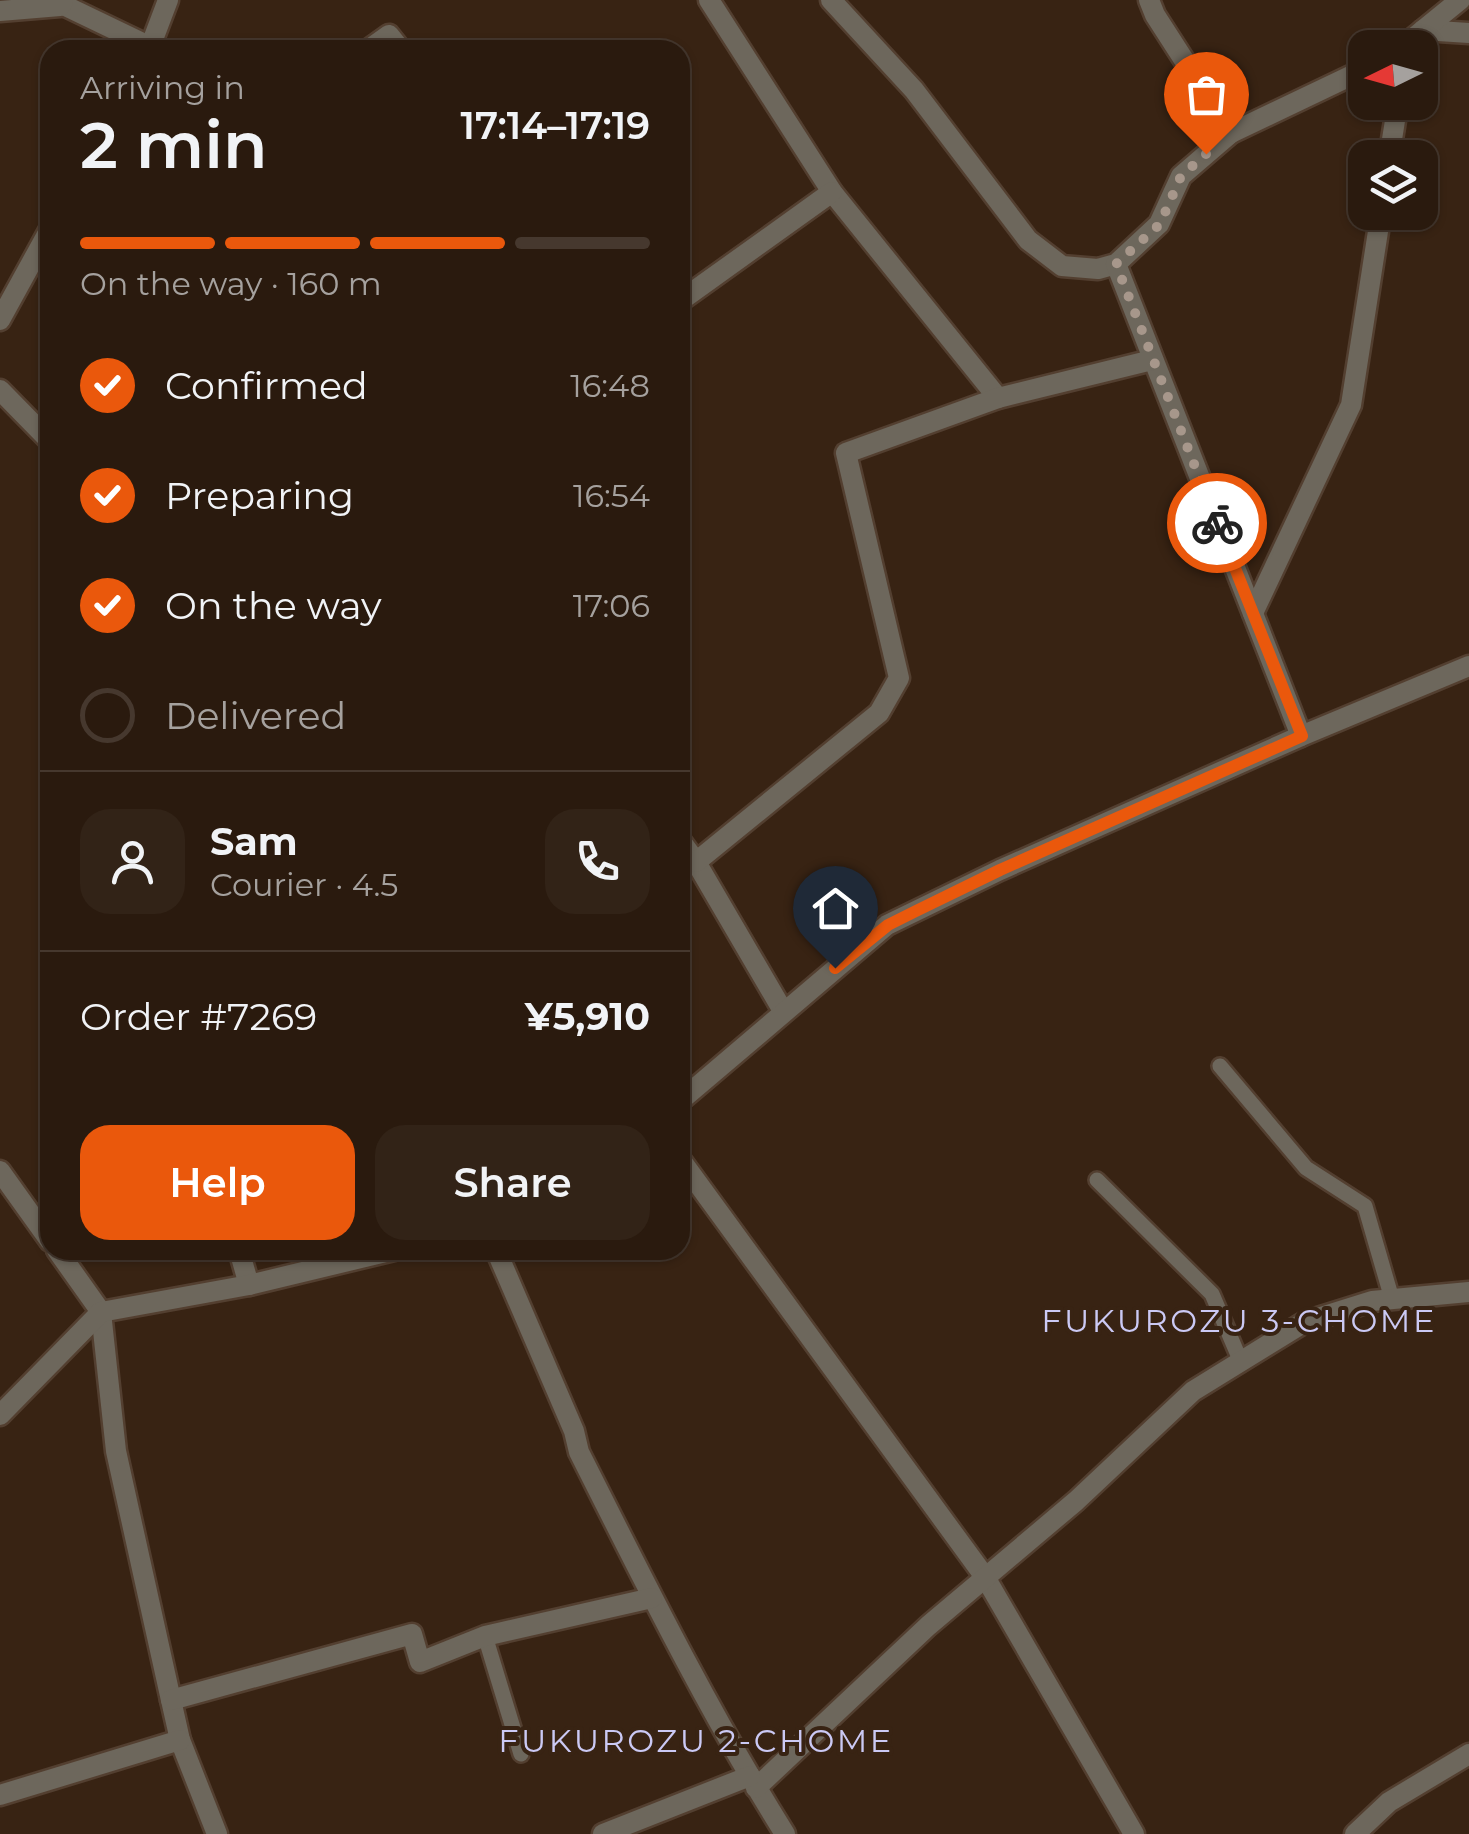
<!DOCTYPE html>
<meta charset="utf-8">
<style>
body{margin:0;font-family:Montserrat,sans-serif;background:#322317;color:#f1f3f6;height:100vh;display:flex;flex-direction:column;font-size:38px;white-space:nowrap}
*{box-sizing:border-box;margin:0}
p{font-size:32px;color:#a5a19e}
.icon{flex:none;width:55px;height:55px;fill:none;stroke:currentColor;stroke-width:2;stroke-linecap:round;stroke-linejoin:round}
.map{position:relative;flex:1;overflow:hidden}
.drawer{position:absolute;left:40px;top:40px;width:650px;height:1220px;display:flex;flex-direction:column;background:#2a1a0e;border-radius:30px;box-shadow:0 2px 8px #0004,0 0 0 2px #46382e}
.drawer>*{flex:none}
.needle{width:65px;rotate:265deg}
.buttons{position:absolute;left:1348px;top:30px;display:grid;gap:20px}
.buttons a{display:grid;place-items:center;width:90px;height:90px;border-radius:20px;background:#2a1a0e;box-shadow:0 2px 8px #0004,0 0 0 2px #46382e;font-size:50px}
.pin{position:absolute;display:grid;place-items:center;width:85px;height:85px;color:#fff;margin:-102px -42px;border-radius:50% 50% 50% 0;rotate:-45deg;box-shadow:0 0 10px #0007}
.pin .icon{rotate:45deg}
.courier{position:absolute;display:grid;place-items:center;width:100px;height:100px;margin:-50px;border:8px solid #ea580c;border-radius:50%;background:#fff;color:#222;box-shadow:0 2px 12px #0007}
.summary em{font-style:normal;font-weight:600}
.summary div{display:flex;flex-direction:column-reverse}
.summary{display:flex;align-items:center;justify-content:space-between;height:170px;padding:0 40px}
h1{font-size:65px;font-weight:600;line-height:75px}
.bar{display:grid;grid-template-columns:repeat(4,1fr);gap:15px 10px;align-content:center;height:120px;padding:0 40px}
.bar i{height:12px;border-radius:8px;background:#46382e}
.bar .current{background:#ea580c}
.bar p{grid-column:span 4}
.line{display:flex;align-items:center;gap:25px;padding:0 40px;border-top:2px solid #46382e}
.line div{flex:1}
.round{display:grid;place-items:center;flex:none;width:105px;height:105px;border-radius:30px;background:#322317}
ol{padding:0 40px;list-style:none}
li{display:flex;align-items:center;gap:30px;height:110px}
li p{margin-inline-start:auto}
li .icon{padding:10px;border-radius:50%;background:#ea580c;color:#fff;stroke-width:4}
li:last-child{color:#a5a19e}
li i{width:55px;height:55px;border:5px solid #46382e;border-radius:50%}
.cta{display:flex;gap:20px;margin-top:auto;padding:20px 40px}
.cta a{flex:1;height:115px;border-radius:30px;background:#ea580c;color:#fff;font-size:40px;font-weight:600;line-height:115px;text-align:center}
.cta a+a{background:#322317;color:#f1f3f6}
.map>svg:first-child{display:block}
</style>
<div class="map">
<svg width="1469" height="1834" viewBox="0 0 1469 1834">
<rect width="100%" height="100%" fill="#382313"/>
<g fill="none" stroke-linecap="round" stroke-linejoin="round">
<!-- service casing -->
<g stroke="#533f30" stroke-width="20">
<g id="service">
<path d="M1220 1066 1306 1168 1365 1206 1392 1299"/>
<path d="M1097 1180 1212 1294 1241 1362"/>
<path d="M485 1636 521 1754"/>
</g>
</g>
<!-- minor casing -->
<g stroke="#533f30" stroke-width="25">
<g id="minor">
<path d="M53 0 157 50"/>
<path d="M709 0 832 192 998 398"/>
<path d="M831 0 914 90 1028 240 1062 266 1098 269 1116 264 1159 224 1181 176 1231 133 1365 69"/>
<path d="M1149 0 1155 15 1231 133"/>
<path d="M0 11 60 6 63 2"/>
<path d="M1423 30 1469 33"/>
<path d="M1401 48 1460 0"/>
<path d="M149 50 168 0"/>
<path d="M368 50 389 35 401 50"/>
<path d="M1389 158 1398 102"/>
<path d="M1116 264 1301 736"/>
<path d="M680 301 832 192"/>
<path d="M0 320 50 229"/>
<path d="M0 390 50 441"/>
<path d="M1253 613 1351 405 1381 212"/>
<path d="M680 840 696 862 783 1011"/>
<path d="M696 862 879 713 899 678 846 453 998 398 1152 360"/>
<path d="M680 1101 887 925 1000 870 1301 736 1469 666"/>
<path d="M680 1159 985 1577 1134 1834"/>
<path d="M0 1171 50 1241"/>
<path d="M57 1250 101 1312 116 1451 171 1700 180 1740 217 1834"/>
<path d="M239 1250 249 1285"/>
<path d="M496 1250 574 1431 579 1452C644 1581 708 1711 785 1834"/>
<path d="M0 1415 101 1312 249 1285 394 1250"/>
<path d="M171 1700 412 1634 420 1662 485 1636 652 1598"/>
<path d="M756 1788 928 1626 1076 1501 1193 1391 1305 1322 1372 1301 1469 1292"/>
<path d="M0 1795 180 1740"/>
<path d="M603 1834 750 1776"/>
<path d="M1355 1834 1389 1802 1469 1754"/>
</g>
</g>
<!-- service -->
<use href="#service" stroke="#6d675c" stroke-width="15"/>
<!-- minor -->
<use href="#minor" stroke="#6d675c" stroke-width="20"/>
</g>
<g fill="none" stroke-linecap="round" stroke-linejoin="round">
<!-- done -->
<path stroke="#a7978b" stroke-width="10" stroke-dasharray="0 18" d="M1206 154 1181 176 1160 224 1116 264 1217 523"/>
<!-- route -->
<path stroke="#ea580c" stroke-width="12" d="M835 968 888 925 916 911 1000 870 1302 736 1217 523"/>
</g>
<g text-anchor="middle" stroke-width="8" stroke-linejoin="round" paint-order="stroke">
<!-- neighbourhood labels -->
<g font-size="32" letter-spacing="2.5" fill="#cbc9f4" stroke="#382313">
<text x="1239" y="1332">FUKUROZU 3-CHOME</text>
<text x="696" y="1752">FUKUROZU 2-CHOME</text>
</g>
</g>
</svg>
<div class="buttons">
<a><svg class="needle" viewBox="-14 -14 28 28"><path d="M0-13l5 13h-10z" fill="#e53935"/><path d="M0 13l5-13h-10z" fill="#a5a19e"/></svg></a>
<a><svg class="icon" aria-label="layers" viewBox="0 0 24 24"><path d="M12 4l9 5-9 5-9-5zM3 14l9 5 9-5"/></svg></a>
</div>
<div class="pin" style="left:1206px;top:154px;background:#ea580c"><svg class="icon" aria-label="bag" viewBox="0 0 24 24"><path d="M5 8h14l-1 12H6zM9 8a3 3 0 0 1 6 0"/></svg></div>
<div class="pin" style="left:835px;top:968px;background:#1f2937"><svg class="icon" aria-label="home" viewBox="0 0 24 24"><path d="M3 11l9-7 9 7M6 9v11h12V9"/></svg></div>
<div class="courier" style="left:1217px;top:523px"><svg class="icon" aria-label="bike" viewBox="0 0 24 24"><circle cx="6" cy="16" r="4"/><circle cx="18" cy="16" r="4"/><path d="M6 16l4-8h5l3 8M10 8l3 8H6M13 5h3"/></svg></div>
<section class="drawer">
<div class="summary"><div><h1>2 min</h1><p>Arriving in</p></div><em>17:14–17:19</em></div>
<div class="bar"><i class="current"></i><i class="current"></i><i class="current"></i><i></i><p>On the way · 160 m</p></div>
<ol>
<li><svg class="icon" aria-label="check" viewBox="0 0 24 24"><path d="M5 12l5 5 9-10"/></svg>Confirmed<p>16:48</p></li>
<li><svg class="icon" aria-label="check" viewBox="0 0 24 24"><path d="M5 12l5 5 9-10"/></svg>Preparing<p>16:54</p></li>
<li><svg class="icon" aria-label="check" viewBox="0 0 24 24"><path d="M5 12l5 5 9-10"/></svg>On the way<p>17:06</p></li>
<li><i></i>Delivered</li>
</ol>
<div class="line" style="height:180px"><a class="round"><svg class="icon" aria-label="person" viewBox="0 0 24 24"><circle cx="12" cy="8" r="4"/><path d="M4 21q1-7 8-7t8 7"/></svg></a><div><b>Sam</b><p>Courier · 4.5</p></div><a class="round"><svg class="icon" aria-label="phone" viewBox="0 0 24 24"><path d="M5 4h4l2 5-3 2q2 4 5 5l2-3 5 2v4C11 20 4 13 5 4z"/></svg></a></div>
<div class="line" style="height:130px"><div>Order #7269</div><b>¥5,910</b></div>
<div class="cta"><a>Help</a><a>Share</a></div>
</section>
</div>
